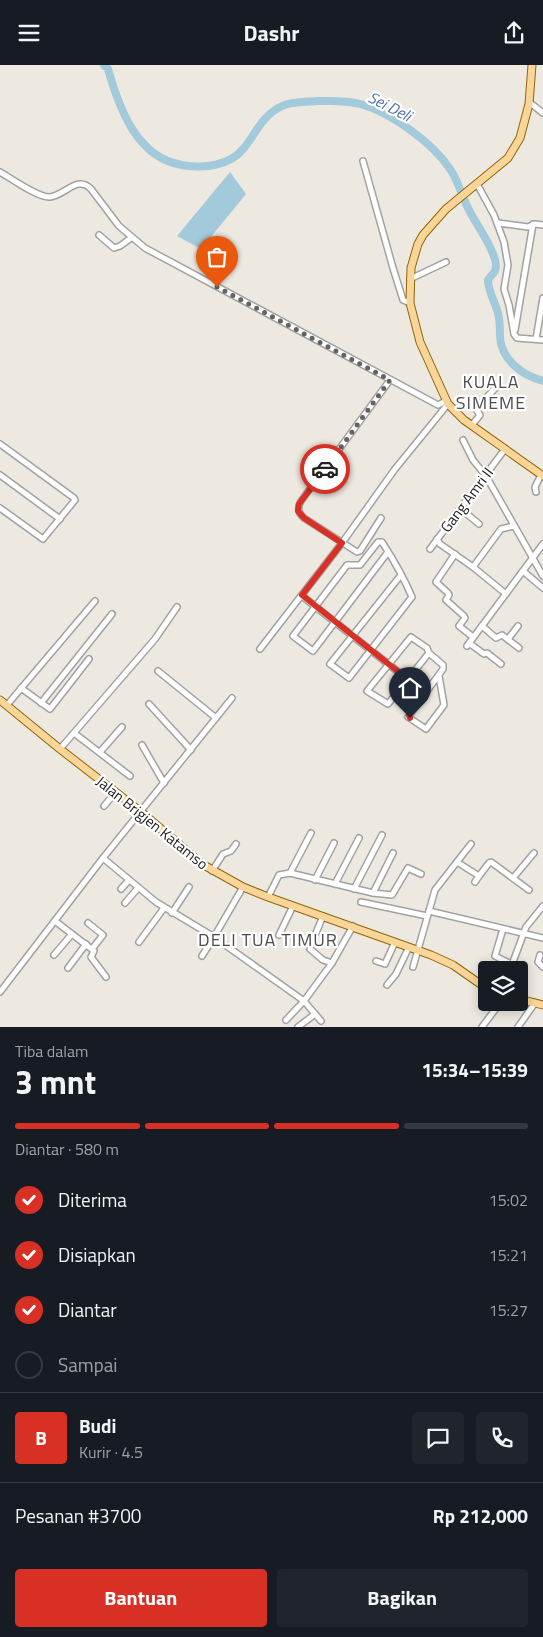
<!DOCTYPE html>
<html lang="id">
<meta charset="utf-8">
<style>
body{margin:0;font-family:"Titillium Web",sans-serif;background:#20242c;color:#f1f3f6;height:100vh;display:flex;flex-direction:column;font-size:19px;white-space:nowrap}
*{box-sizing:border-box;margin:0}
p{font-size:16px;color:#9ea1a6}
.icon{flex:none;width:28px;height:28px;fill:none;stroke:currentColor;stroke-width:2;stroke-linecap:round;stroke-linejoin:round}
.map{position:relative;height:962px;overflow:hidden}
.details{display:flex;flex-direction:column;background:#171b24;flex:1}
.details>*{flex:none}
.tools{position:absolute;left:478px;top:896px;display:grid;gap:10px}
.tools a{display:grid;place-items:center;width:50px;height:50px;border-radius:5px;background:#171b24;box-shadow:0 2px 12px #0003;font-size:25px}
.pin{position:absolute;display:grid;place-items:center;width:42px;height:42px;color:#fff;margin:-51px -21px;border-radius:50% 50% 50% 0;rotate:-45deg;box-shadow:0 0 5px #0007}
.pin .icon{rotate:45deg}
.courier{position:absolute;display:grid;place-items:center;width:50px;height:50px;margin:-25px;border:4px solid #d93025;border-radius:50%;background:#fff;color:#222;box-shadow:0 1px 6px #0007}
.overview em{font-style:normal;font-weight:700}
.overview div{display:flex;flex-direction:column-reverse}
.overview{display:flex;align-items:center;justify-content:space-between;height:85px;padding:0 15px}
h1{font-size:32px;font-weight:700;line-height:38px}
.bar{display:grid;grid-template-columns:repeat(4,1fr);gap:8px 5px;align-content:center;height:60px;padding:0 15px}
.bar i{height:6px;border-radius:4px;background:#363941}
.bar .current{background:#d93025}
.bar p{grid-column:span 4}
.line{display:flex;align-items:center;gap:12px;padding:0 15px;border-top:1px solid #363941}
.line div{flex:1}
.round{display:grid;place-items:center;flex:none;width:52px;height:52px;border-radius:5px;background:#20242c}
ol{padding:0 15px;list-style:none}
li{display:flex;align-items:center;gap:15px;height:55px}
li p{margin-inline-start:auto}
li .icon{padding:5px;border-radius:50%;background:#d93025;color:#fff;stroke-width:4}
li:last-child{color:#9ea1a6}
li i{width:28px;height:28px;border:2px solid #363941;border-radius:50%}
.cta{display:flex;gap:10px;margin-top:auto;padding:10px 15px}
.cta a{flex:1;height:58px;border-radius:5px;background:#d93025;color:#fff;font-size:20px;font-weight:700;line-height:58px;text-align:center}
.cta a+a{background:#20242c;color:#f1f3f6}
header{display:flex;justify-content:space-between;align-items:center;height:65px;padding:0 15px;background:#171b24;font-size:22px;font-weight:700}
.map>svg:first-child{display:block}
</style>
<header><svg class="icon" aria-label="menu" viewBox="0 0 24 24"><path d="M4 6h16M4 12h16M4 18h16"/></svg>Dashr<svg class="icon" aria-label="share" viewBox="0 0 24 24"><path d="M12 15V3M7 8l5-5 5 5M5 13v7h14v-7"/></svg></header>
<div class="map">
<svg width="543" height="962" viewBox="0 0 543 962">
<rect width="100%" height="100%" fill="#ede9e1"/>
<!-- water -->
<path fill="#a2cada" d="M230 107 246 129 201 184 177 171Z"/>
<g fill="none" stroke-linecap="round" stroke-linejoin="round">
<!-- river -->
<path stroke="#a2cada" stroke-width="8" d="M104 0 108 4C119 43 137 93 182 100 203 104 230 101 244 83 254 71 261 54 275 45 287 36 304 37 318 36 332 36 346 35 360 39 390 47 433 78 450 104 458 115 462 132 469 145 475 158 501 192 495 206 493 209 490 212 488 215 488 226 495 237 498 248 500 256 500 263 500 271 501 295 522 310 543 316"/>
<!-- minor casing -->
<g stroke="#a2a2a2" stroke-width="8">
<g id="minor">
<path d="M529 37 543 48"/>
<path d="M363 96 393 203 403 235 410 238"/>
<path d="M0 107C12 114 37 132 49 132 64 132 77 109 91 124L119 161 145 183 438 340 446 336"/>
<path d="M477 119 494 150 504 177 508 200 504 224 509 240 514 269 517 273 543 275"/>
<path d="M498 158 528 162 535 159 543 160"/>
<path d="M99 170 114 183 120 181 131 173"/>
<path d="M410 214 446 197"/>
<path d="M515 265 533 159"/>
<path d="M536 274 543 233"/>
<path d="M472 360 480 350 476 344 499 319"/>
<path d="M463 375 473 395 486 411 543 511"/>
<path d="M0 379 74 433 75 435 43 474 0 443"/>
<path d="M0 410 60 454"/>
<path d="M536 427 535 422 541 410"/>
<path d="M461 444 479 459"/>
<path d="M381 453 360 486 357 487 304 453C298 448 297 443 301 436L390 315"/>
<path d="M437 474 440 479 473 502 506 529"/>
<path d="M430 484 505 384"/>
<path d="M388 487 313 586 293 571 347 500H360L378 477H382C393 494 404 513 412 532L349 613 330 599 401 510"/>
<path d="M455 489 436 517 448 528 449 530 446 535 464 551 465 553 459 561 473 572"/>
<path d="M473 502 501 464 514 461"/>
<path d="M523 506 543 523"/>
<path d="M302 531 425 628"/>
<path d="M482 561 496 573 502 570 519 583"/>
<path d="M508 574 518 561"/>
<path d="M469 578 484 589 487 588 501 599"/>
<path d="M467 581 543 479"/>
<path d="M260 584 342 478 395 404 448 339"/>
<path d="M429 588 427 583 411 572 367 626 388 639 429 588 443 600V604L408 652 426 664 444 640 439 611"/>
<path d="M158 606 216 653"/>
<path d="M21 623 50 644 89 594"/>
<path d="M41 638 112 549"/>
<path d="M149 639 191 685"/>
<path d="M7 640 95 536"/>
<path d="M74 668 130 711"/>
<path d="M142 680 164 718"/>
<path d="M60 684 155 574 177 542"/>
<path d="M100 687 122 662"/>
<path d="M104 741 116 727"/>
<path d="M103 793 156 837 214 872 243 822"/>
<path d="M457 797 479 811 489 798 491 797 529 825"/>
<path d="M212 806 223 789 231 786 236 779"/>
<path d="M290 808 311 768"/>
<path d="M513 813 534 788"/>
<path d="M315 815 334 778"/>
<path d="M475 817 479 811"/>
<path d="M335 819 359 773"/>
<path d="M121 824 129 815"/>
<path d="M354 824 382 770"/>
<path d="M373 828 393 788"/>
<path d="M268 832 279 810 290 808 373 828 392 830 408 803 421 809"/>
<path d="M361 837 427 851"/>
<path d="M125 838 138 823"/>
<path d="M429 846 543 873"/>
<path d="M172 848 189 822"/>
<path d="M55 856 94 886 91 892 106 912"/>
<path d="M88 858 103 870 92 884"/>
<path d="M503 864 495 891 513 900"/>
<path d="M316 868 323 851"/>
<path d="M279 870 293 841"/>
<path d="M139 877 164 843"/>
<path d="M310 884 323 895 332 898"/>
<path d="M54 890 72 869"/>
<path d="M540 890 538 897 543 902"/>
<path d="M202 891 214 872 304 936 332 898 353 861"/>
<path d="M376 896 385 899 395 877"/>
<path d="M413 902 435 825 471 779"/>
<path d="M68 903 86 879"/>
<path d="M510 905 526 862 543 841"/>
<path d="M387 920 396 909 409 882"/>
<path d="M0 927 103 793 232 633"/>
<path d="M286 955 304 936 321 956"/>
<path d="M298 962 315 949"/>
<path d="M482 962 500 938"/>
<path d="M518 962 535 938"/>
</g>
</g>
<!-- major casing -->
<g stroke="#8e6804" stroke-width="9">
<g id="major">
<path d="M532 0 529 39 520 73 508 93 446 144 423 170 418 179 411 203 410 238 420 277 448 339 464 355 543 411"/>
<path d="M0 635 60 684 140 746 202 799 243 822 268 832 431 890 453 900 486 923"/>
<path d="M519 934 543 940"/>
</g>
</g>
<!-- minor -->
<use href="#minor" stroke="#fff" stroke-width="5"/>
<!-- major -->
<use href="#major" stroke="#f9d59a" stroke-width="7"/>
</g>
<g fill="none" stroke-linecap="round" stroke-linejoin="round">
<!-- done -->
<path stroke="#646360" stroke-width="5" stroke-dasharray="0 9" d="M217 222 390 315 325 404"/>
<!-- route -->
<path stroke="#d93025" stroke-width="6" d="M325 404 299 439 298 446 304 453 342 478 302 530 425 628 409 650 410 653"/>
</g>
<g text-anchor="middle" stroke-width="4.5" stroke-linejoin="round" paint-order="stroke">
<!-- street labels -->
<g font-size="15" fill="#1b1b1b" stroke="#fff">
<text transform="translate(467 435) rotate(-53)" y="5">Gang Amri II</text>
<text transform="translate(152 758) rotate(39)" y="5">Jalan Brigjen Katamso</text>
</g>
<!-- water labels -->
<g font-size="16" font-style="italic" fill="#4b74a7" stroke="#fff">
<text transform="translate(390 41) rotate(27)" y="6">Sei Deli</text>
</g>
<!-- quarter labels -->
<g font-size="18" letter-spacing="1" fill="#4e4e4e" stroke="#fff">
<text x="491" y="323">KUALA<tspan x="491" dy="21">SIMEME</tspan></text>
<text x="268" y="881">DELI TUA TIMUR</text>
</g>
</g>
</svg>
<div class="tools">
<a><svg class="icon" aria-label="layers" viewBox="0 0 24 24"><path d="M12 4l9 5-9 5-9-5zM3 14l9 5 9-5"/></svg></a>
</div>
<div class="pin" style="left:217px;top:222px;background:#ea580c"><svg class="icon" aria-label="bag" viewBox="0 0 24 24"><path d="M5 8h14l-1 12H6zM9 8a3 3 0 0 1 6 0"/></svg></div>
<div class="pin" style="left:410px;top:653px;background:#1f2937"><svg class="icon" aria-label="home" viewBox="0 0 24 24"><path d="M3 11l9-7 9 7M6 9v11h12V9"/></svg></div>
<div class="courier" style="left:325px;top:404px"><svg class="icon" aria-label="car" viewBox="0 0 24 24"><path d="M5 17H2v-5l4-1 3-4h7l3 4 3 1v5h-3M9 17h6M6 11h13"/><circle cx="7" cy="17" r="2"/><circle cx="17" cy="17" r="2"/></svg></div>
</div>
<section class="details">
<div class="overview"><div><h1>3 mnt</h1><p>Tiba dalam</p></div><em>15:34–15:39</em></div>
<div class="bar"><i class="current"></i><i class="current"></i><i class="current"></i><i></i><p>Diantar · 580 m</p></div>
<ol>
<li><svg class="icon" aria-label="check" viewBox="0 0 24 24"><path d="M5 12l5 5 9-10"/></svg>Diterima<p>15:02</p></li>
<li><svg class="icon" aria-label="check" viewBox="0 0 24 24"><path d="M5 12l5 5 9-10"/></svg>Disiapkan<p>15:21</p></li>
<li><svg class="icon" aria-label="check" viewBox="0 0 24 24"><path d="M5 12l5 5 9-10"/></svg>Diantar<p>15:27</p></li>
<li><i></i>Sampai</li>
</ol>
<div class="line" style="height:90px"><b class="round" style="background:#d93025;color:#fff">B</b><div><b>Budi</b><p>Kurir · 4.5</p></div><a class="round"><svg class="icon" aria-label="chat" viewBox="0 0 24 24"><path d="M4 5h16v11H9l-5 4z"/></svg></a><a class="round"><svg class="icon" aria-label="phone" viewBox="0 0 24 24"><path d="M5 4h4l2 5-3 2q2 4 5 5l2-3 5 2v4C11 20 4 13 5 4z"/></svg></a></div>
<div class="line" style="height:65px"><div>Pesanan #3700</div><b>Rp 212,000</b></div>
<div class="cta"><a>Bantuan</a><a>Bagikan</a></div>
</section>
